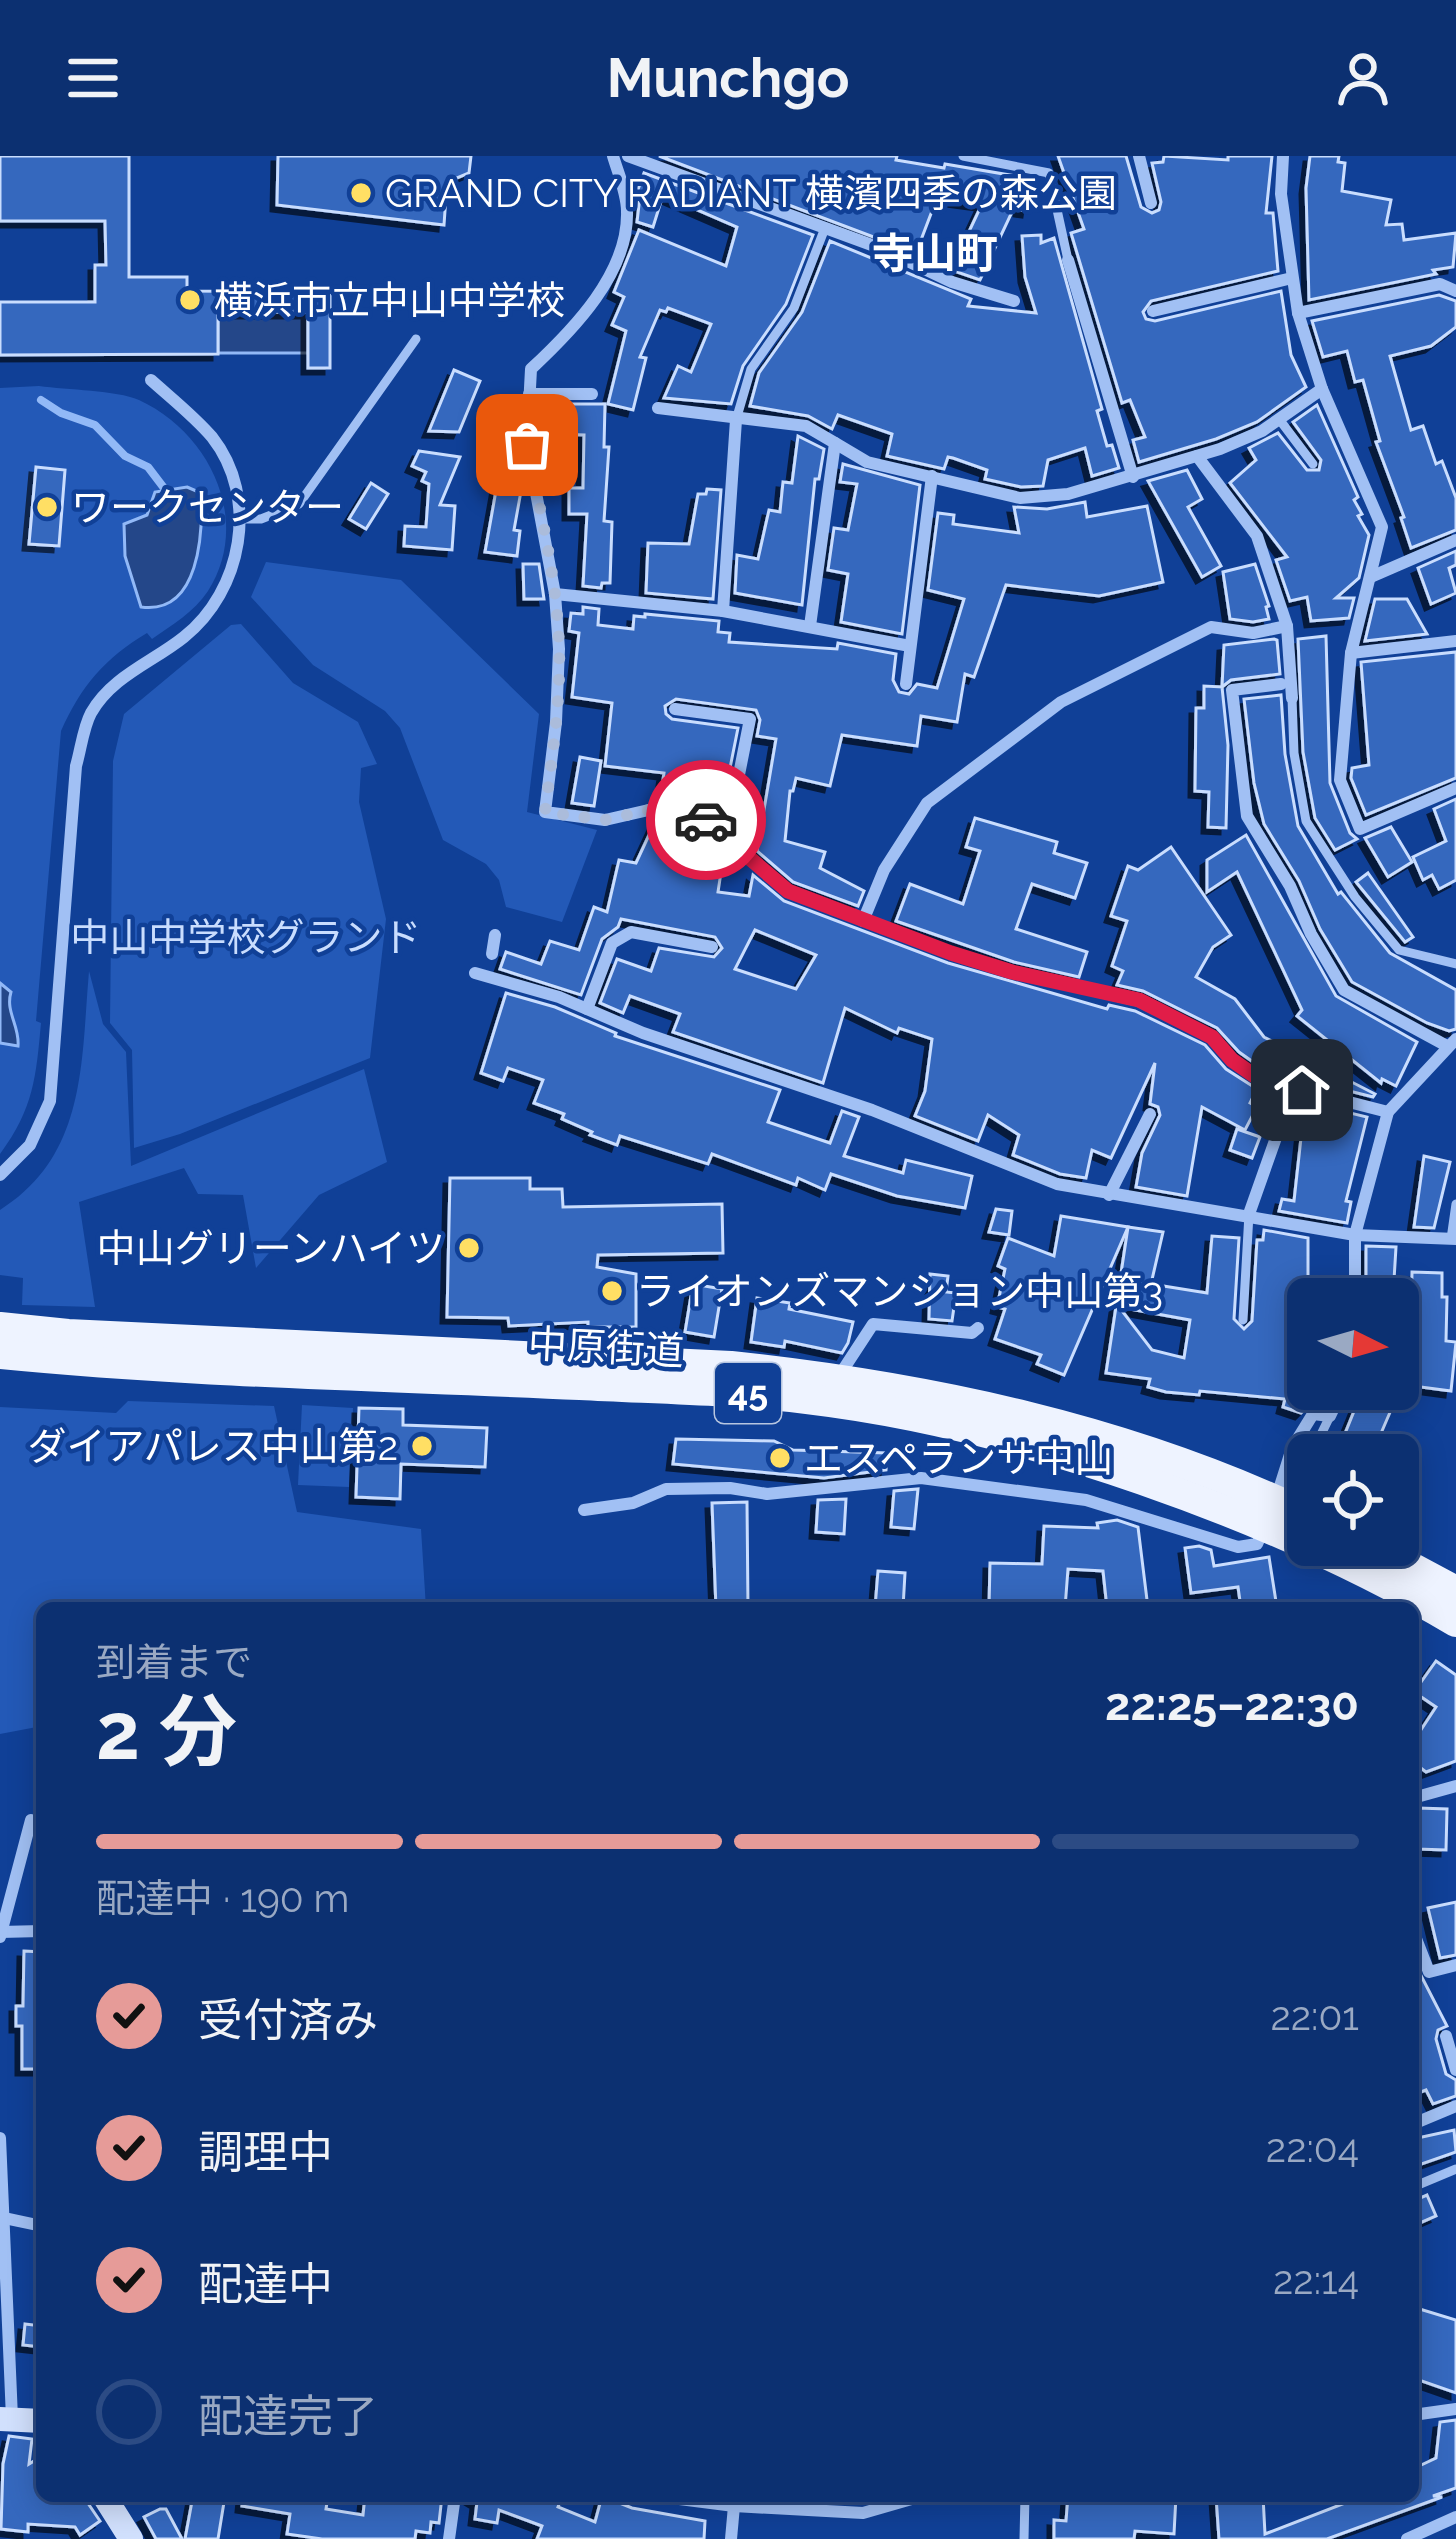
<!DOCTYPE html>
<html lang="ja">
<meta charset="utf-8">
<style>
body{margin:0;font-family:Raleway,"Noto Sans JP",sans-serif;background:#1a3c79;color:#f1f3f6;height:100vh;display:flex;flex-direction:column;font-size:45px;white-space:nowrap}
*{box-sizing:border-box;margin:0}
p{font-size:39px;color:#9aa9c3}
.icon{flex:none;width:66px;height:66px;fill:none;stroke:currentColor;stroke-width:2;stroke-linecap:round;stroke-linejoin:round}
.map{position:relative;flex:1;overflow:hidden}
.panel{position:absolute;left:36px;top:1446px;width:1383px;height:900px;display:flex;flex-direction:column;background:#0c3071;border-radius:18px;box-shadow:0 6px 30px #0003,0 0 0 3px #2c4b84}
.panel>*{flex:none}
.needle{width:78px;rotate:95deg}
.tools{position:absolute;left:1287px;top:1122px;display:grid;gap:24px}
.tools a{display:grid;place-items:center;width:132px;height:132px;border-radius:18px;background:#0c3071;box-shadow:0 6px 30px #0003,0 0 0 3px #2c4b84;font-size:60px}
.pin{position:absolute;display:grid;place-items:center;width:102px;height:102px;color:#fff;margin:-51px;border-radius:24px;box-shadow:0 6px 18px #0006}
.courier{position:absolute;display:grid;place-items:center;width:120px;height:120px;margin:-60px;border:9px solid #e11d48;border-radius:50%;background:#fff;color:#222;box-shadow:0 3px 15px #0007}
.headline em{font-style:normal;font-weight:700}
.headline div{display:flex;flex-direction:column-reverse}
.headline{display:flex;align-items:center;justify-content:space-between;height:204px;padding:0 60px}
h1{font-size:78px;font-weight:700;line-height:90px}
.bar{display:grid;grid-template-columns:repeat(4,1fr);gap:18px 12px;align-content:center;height:144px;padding:0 60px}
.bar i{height:15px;border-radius:9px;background:#2c4b84}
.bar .selected{background:#e69b98}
.bar p{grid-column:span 4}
ol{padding:0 60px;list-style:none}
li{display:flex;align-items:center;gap:36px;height:132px}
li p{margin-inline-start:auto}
li .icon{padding:12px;border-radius:50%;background:#e69b98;color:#111;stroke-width:4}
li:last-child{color:#9aa9c3}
li i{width:66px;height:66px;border:6px solid #2c4b84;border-radius:50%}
header{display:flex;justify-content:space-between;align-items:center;height:156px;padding:0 60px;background:#0c3071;font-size:54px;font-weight:700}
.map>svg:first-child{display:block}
</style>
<header><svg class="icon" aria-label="menu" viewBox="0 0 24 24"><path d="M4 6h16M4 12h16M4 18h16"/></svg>Munchgo<svg class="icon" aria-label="person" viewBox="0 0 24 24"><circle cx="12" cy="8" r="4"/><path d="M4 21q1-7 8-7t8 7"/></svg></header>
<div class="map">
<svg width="1456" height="2383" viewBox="0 0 1456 2383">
<defs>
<filter id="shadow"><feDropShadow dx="-6" dy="6" stdDeviation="0" flood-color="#0009"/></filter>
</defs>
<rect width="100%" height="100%" fill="#104097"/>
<!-- green -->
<g fill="#2359b7">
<path d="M39 230C67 234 116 234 139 244 211 277 252 366 208 435 194 456 172 469 152 483L147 477C105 502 81 530 61 575L36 865 41 867C36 921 34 952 0 998V232Z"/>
<path d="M266 406 401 424 539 558 527 656 597 674 562 766 506 751 499 724 486 708 443 684 400 572 385 555 313 509 251 441Z"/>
<path d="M241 468 293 527 358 566 377 608 361 612 359 646 386 763 370 902 180 978 134 992 132 894 110 867 113 605 124 558 231 469Z"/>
<path d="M89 815 103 868 126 896 131 1010 364 913 387 1006 319 1039 256 1112 243 1039 198 1038 184 1012 79 1046 95 1151 22 1149 23 1122 0 1119V1054C87 999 81 906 89 815Z"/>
<path d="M128 1245 274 1250 297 1356 421 1373 426 1452H42V1570L0 1578V1251L116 1257Z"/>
<path d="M302 1249 353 1252 349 1331 298 1329Z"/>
</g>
<!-- water -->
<g fill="#244789" stroke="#92b9f7" stroke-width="3">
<rect x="218" y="156" width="90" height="41"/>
<path d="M187 331 201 337C203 376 200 459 141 451L125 400 124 368 147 359 155 336Z"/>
<path d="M0 827 11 836C5 856 20 870 18 890L0 887Z"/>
</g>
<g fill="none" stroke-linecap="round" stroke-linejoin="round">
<!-- stream -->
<path stroke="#92b9f7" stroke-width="8" d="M41 244 61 257 95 269 125 300 148 311 164 332"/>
</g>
<!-- building -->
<g fill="#3467be" stroke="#c9ddfe" stroke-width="3" fill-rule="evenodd" filter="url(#shadow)">
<path d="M0 0H129V121H187V135L330 136V212H308V156H218V198L0 199V146H95V109H106L105 65H0Z"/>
<path d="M278 0H471L469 17 447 26 444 69 277 49Z"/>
<path d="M659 0H897L896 4 944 12 945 8 1033 23 1028 55 1020 54 1019 41 980 124 951 114 982 48 937 42 916 97Z"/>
<path d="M1058 0H1126L1141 51 1152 57 1159 54 1161 46 1152 7 1163 6 1164 0 1228 4V0H1272L1266 57H1273L1278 115 1151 145 1143 156 1146 163 1155 165 1281 135 1291 199 1306 231 1257 266 1216 283 1139 306 1133 284 1145 281 1130 244 1122 247 1071 77 1084 73Z"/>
<path d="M1310 0H1339L1338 6 1345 7 1342 35 1391 44 1386 69 1402 68 1404 84 1456 77 1453 111 1433 114 1436 118 1309 144 1306 32Z"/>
<path d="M644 17 813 79 786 148 743 210 731 248 664 242 678 210 691 216 711 168 668 152 666 156 660 154 640 201 646 202 633 254 608 248 626 175 612 169 624 141 614 136 639 74 726 110 737 71 663 39 653 71 637 66 640 40 636 39Z"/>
<path d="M1041 79V87L1054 82 1102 253 1097 255 1107 290 1112 289 1119 312 1092 320 1085 292 1048 304 1043 330 1021 331 985 323 987 314 953 302 948 301 944 313 887 300 892 278 838 259 832 273 808 260 750 250 759 217 802 156 830 85 971 143 968 150 1036 157 1025 121 1022 80Z"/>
<path d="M1439 139 1456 145V171L1431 190 1390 200 1411 274 1423 270 1436 308 1442 305 1456 342V374L1411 392 1401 362 1404 361 1376 286 1380 285 1363 224 1355 226 1347 195 1323 201 1312 165Z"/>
<path d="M454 214 480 225 459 276 429 275Z"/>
<path d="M558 248H605L604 291H609L604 365 612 366 610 427H602L601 432 583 430 587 358H569V332H583L584 279 556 278Z"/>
<path d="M1317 249 1358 341 1354 344 1362 358 1358 360 1369 379 1359 422 1336 442H1354L1349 462 1311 465 1307 441 1290 445 1276 404 1287 401 1230 327 1256 304 1249 292 1278 277 1307 314H1319L1321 304 1293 266Z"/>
<path d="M798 280 824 293 819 323H815L802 449 735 437 737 399 758 403 769 354 780 356 783 326 792 327Z"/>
<path d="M419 295 460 301 440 349 455 350 452 394 404 390 405 370 426 371 429 328 422 325 426 316 412 310Z"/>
<path d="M501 307 520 310 523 324 514 374 520 375 517 400 485 396Z"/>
<path d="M843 308 920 329 902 478 841 466 848 418 828 414 834 372 848 374 857 328 840 326Z"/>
<path d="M36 311 65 314 59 390 29 388Z"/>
<path d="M1187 314 1202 343 1188 351 1221 410 1202 421 1148 325Z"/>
<path d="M371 327 388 338 366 373 349 363Z"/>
<path d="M707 333 721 334 713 443 646 437 648 387 689 388 698 338H706Z"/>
<path d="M1085 346 1087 361 1147 350 1163 426 1099 440 1006 429 974 521 965 518 957 566 921 560 917 590 842 579 830 630 796 622 793 635H790L785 685 825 696 820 712 864 735 858 750 793 726 757 695 776 583 757 580 760 564 756 554 676 543 665 550 666 558 672 563 738 572 721 657 660 644 664 617 605 610 612 547 572 541 579 477 569 475 571 457 583 458V451L599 453 598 469 633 473 634 460 645 461V458L719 465 718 476 730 477 729 486 837 493 838 487 896 498 893 524 899 536 909 538 917 528 937 532 964 443 928 434 938 357 954 359 953 368 1019 377 1014 351 1047 353Z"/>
<path d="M1456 395V409L1449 412 1456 437 1431 448 1418 412Z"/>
<path d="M523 408H539L544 443H524Z"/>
<path d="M1255 408 1269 450 1266 451 1269 463 1253 466 1230 463 1223 416Z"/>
<path d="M1375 443H1407L1427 478 1365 485Z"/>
<path d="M1326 480 1330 627 1350 677 1357 683 1335 694 1315 662 1303 596 1298 483Z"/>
<path d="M1274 483 1277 484 1280 518 1231 524 1222 531 1228 589 1226 672 1208 671 1209 636 1195 635 1196 552H1204V530L1222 531 1224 489Z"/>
<path d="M1456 496V622L1366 659 1351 622 1352 612 1369 609 1361 506Z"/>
<path d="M1281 539 1285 598 1298 670 1338 738 1341 736 1390 797 1456 834V873L1449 875 1427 867 1352 826 1320 773 1299 725 1264 668 1254 627 1244 543Z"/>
<path d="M580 601 601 605 594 650 572 647Z"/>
<path d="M1456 643V724L1439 733 1432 719 1423 724 1413 701 1446 685 1434 653Z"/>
<path d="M975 662 1057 686 1054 697 1087 707 1075 742 1032 728 1016 773 1087 796 1079 821 1014 806 896 765 910 728 963 748 980 695 966 691Z"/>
<path d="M656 664 703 674 696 687 723 703 718 736 749 740 753 719 784 745 948 807 1107 853 1109 849 1135 855 1205 889 1226 913 1257 933 1250 947 1257 951 1245 974 1202 951 1187 1040 1136 1031 1142 997 1160 959 1158 951 1150 948 1155 907 1111 1002 1092 994 1086 1022 1060 1018 1013 999 1019 979 988 959 978 985 915 960 925 935 932 883 899 872 897 877 845 852 823 927 673 876 680 858 630 840 623 857 600 847 617 803 651 815 659 792 714 801 722 792 715 781 621 763 618 771 602 783 581 839 500 813 506 796 541 808 550 785 579 794 594 751 607 756 619 704 636 707ZM755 774 816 799 796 833 735 813Z"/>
<path d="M1391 671 1412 706 1388 721 1365 682Z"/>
<path d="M1246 679 1336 840 1417 886 1396 930 1382 923 1381 927 1297 860 1302 854 1237 716 1207 736V704Z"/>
<path d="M1171 691 1231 779 1213 791 1196 821 1235 843 1264 881 1375 938 1373 941 1263 913 1239 896 1217 872 1143 835 1117 829 1123 815 1112 810 1127 765 1111 760 1128 710 1138 714Z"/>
<path d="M1368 717 1413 781 1405 786 1356 726Z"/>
<path d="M506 837 555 851 616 877 615 880 780 934 768 966 830 987 842 955 859 961 844 1000 903 1017 906 1004 972 1020 965 1052 897 1040 831 1018 825 1034 798 1022 796 1029 712 998 708 1008 620 980 617 989 590 979 592 976 562 963 564 958 534 947 543 924 508 912 503 925 481 917Z"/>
<path d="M1305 946 1367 961 1346 1045 1351 1046 1347 1067 1279 1055 1282 1043 1294 1045Z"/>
<path d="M1237 973 1260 981 1252 1002 1230 994Z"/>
<path d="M1424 1000 1450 1006 1434 1072 1414 1071Z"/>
<path d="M450 1022H530V1033H562L563 1051 722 1048 723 1097 598 1099 597 1111 636 1118V1171H588V1166L509 1170 508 1162 447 1161Z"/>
<path d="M996 1053 1012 1055 1009 1079 989 1076Z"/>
<path d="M1061 1060 1128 1071 1064 1219 1037 1208 1041 1199 995 1183 1005 1153 997 1151 1005 1113 998 1110 1008 1082 1054 1100Z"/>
<path d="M1128 1071 1163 1076 1151 1128 1207 1137 1212 1080 1239 1082 1234 1163 1244 1173 1252 1165 1257 1084H1263L1264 1074 1308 1082V1233H1327L1322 1249 1310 1248 1301 1257 1283 1251 1285 1243 1200 1235 1199 1239 1166 1236 1148 1231 1150 1223 1106 1217ZM1119 1151 1190 1164 1184 1202 1152 1194Z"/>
<path d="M1366 1090 1396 1091 1394 1124 1366 1122Z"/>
<path d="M1412 1116 1442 1117V1141H1447L1446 1185 1456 1186 1451 1235 1398 1228V1180L1411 1182Z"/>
<path d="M930 1118 948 1120 946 1136 956 1137 952 1165 929 1163Z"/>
<path d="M693 1128 722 1133 714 1181 685 1176Z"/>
<path d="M757 1142 790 1147 789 1153 853 1166 848 1187 842 1197 785 1185 784 1191 751 1186Z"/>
<path d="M1363 1233H1400L1382 1275 1391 1299 1344 1280Z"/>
<path d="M359 1252 403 1253V1269L487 1272 485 1311 401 1308 400 1343 356 1341Z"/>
<path d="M676 1283 774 1285 793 1294 887 1297 886 1314 824 1322 673 1308Z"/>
<path d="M918 1333 914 1373 891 1371 894 1335Z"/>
<path d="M846 1343 844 1378 816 1376 818 1344Z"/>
<path d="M747 1346 748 1452H716L712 1347Z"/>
<path d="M1117 1364 1138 1371 1148 1452H1107L1103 1415 1068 1413 1065 1452H989L990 1407 1042 1408 1044 1370 1098 1372 1097 1367Z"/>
<path d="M1199 1390 1211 1394 1214 1410 1269 1401 1277 1452H1241L1238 1431 1191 1437 1185 1392Z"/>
<path d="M878 1415 905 1417 903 1452H875Z"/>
<path d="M1436 1505 1456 1519V1605L1426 1616 1413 1606V1586L1436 1551 1414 1536Z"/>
<path d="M1418 1652 1447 1653 1446 1694 1417 1693Z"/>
<path d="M1456 1746V1799L1440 1802 1428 1752Z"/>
<path d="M24 1795 42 1796V1913H22V1870H16V1850H23Z"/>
<path d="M1413 1804 1447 1870 1438 1874 1436 1883 1446 1918 1456 1924V1940L1433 1948 1426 1934 1413 1939Z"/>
<path d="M1454 1974 1456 1996 1413 2011V1983Z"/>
<path d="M1427 2039 1436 2060 1413 2070V2045Z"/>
<path d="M1413 2151 1456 2164V2237L1413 2222Z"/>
<path d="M25 2168 42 2170V2191L23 2189Z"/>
<path d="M1456 2264V2332L1433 2340 1442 2341 1327 2383H1219L1216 2340H1263L1265 2378 1363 2340H1413V2297L1419 2310 1436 2302 1440 2266Z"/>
<path d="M9 2280 32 2283 29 2308 42 2300V2340H83L100 2365 80 2379 75 2371 28 2368V2376L1 2373 3 2308Z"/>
<path d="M193 2340H225L218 2383H185Z"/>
<path d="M243 2340H328L326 2353 363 2359 365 2340H442L439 2367 431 2366 430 2377 416 2375 415 2383H322L287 2378 290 2358 242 2350Z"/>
<path d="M467 2340H547L560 2346 558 2351 595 2366 602 2340 632 2352 705 2365 704 2383H537L542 2370 499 2354 497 2367 475 2363 477 2346Z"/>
<path d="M1068 2340H1176L1174 2378 1135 2375 1134 2383H1054V2364L1066 2365Z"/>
<path d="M160 2353H166L182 2383H156L144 2361Z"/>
</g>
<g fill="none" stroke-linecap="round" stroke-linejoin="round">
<!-- lane -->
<g stroke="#a1c0f4" stroke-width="9">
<path d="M963 0 1049 17 1068 104"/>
<path d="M1279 263 1313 308"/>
<path d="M736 264 751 213 794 152 825 72"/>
<path d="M239 363H261L299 348 416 183"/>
<path d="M1292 542 1294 597 1306 665 1355 741 1399 794 1456 808"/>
<path d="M1451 1083 1456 1048"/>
<path d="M1243 1164 1249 1058"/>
<path d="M1311 1299 1330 1260"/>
<path d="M1308 1306V1307"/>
<path d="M1413 2031 1456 2013"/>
<path d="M1024 2383 1025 2340"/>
</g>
<!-- street -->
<g stroke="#a1c0f4" stroke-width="12">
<path d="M613 0C618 17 627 37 627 55 629 117 573 174 531 213L527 289 555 438 559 493 556 566 545 656 605 664 653 653 729 669 750 563 675 553"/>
<path d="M628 0 880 92 952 126 1014 145"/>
<path d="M1139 0 1151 47"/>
<path d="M1283 0 1281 38 1298 157 1322 233 1382 371 1351 497 1340 624 1360 673 1456 632"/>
<path d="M1068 104 1133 321"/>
<path d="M1153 155 1292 122"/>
<path d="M1298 157 1440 128 1456 135"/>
<path d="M529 238H592"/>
<path d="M658 252 806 270 835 287 810 470"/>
<path d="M835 287 867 306 1020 342 1068 338 1220 293 1262 275 1322 233"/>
<path d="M1197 300 1257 380 1287 470 1292 542"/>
<path d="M1373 420 1456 384"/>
<path d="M555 438 723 455 910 490"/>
<path d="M723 455 736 264"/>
<path d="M1351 497 1456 485"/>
<path d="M906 528 932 320"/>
<path d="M1281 528 1232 534 1247 660 1290 730 1311 778 1344 834 1447 890"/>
<path d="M729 669 726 682 788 735 951 797 1011 816 1139 845 1212 881 1232 904 1259 923 1388 956"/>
<path d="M863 765 884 714 927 647 1061 546 1211 471 1253 477 1287 470"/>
<path d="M492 798 495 779"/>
<path d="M475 817 559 841 643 877 872 954 1057 1028 1355 1079 1456 1083"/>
<path d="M587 853 612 787 631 776 712 791"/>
<path d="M0 1019 30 989 50 945 76 610C81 593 83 572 91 557 112 520 153 506 184 481 242 435 260 342 212 281 194 260 171 242 151 224"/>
<path d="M1109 1039 1150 958"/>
<path d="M1249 1058 1278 976"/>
<path d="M1355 1143V1079L1388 956 1456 883"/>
<path d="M839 1220 873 1168 972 1177 978 1172"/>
<path d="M1275 1346 1292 1292 1313 1258 1330 1260 1343 1233"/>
<path d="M584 1354 633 1347 666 1333 730 1332 767 1338 921 1322 1086 1344 1238 1391 1257 1388 1265 1370"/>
<path d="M1413 1642 1456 1630"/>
<path d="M1413 1775 1429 1816 1456 1809"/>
<path d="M0 1776 42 1775"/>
<path d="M0 1781 31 1664"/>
<path d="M1446 1880 1456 1914"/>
<path d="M1413 1968 1456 1950"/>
<path d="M0 1982 12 2262"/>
<path d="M0 2061 42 2070"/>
<path d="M1413 2259 1456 2253"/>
<path d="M656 2340 734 2350 863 2357 922 2340"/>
<path d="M449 2383 455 2340"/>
<path d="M731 2383 734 2350"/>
<path d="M1407 2383 1456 2361"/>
</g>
<!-- secondary -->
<g stroke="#d1e0fd" stroke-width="24">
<path d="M0 2263 42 2265"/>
<path d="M104 2340 131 2383"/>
</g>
<!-- primary -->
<g stroke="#eef3ff" stroke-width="30">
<path d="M0 1171 68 1178 731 1210C929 1231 1127 1273 1308 1359"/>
<path d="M0 1198C193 1217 387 1220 580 1229 656 1233 732 1234 807 1243 1018 1268 1273 1359 1456 1466"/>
<path d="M1370 1389 1456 1435"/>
</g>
</g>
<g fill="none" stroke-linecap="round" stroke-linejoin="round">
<!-- done -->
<path stroke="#abbcdb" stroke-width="12" stroke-dasharray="0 21.6" d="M527 289C540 355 557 422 559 490 561 545 552 601 545 656L605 664 653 653 706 664"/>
<!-- route -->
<path stroke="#e11d48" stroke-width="15" d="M706 664 729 669 726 682 788 735 951 797 1012 816 1139 844 1212 881 1232 904 1259 923 1302 934"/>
</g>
<!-- markers -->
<g fill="#ffdf64" stroke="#104097" stroke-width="4.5">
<circle cx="361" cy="37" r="12"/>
<circle cx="190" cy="144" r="12"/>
<circle cx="47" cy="351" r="12"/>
<circle cx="469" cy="1092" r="12"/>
<circle cx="612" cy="1135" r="12"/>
<circle cx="422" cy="1290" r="12"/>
<circle cx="780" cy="1302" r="12"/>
</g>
<g text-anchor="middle" stroke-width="9" stroke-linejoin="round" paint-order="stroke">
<!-- shield labels -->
<rect fill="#104097" stroke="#b7c6e0" stroke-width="3" x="715" y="1207" width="66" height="60" rx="9"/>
<g font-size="36" font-weight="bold" fill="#fff">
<text x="748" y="1250">45</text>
</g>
<!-- poi labels -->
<g font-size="39" fill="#fff" stroke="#104097" text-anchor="start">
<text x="385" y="51">GRAND CITY RADIANT 横濱四季の森公園</text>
<text x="214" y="158">横浜市立中山中学校</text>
<text x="71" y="365">ワークセンター</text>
<text x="445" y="1106" text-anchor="end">中山グリーンハイツ</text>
<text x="636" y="1149">ライオンズマンション中山第3</text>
<text x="398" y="1304" text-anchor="end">ダイアパレス中山第2</text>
<text x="804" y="1316">エスペランサ中山</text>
</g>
<!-- park labels -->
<g font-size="39" fill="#c9ddfe" stroke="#104097">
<text x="246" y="795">中山中学校グランド</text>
</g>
<!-- street labels -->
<g font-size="39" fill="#fff" stroke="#104097">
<text transform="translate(606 1191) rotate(3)" y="14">中原街道</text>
</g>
<!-- neighbourhood labels -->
<g font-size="42" font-weight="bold" fill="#fff" stroke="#104097">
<text x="935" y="112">寺山町</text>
</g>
</g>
</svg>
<div class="tools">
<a><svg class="needle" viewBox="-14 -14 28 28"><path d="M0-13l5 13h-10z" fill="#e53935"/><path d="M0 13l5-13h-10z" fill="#9aa9c3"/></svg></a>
<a><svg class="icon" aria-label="locate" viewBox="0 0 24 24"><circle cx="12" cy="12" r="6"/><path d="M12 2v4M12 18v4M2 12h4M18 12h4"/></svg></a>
</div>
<div class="pin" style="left:527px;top:289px;background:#ea580c"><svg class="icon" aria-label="bag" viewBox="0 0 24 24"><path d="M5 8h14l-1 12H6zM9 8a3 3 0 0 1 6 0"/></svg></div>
<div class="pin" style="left:1302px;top:934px;background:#1f2937"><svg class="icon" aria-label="home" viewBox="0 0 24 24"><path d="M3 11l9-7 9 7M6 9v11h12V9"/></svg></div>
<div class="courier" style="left:706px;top:664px"><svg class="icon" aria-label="car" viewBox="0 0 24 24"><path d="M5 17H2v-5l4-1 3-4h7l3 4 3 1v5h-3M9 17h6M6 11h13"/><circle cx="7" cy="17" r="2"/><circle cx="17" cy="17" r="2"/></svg></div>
<section class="panel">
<div class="headline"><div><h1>2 分</h1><p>到着まで</p></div><em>22:25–22:30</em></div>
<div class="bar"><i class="selected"></i><i class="selected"></i><i class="selected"></i><i></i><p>配達中 · 190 m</p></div>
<ol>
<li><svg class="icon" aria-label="check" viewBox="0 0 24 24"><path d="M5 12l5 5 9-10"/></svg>受付済み<p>22:01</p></li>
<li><svg class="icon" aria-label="check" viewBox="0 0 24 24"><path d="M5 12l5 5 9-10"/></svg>調理中<p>22:04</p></li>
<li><svg class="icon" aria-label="check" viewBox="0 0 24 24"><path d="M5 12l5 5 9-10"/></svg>配達中<p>22:14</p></li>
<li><i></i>配達完了</li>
</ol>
</section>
</div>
